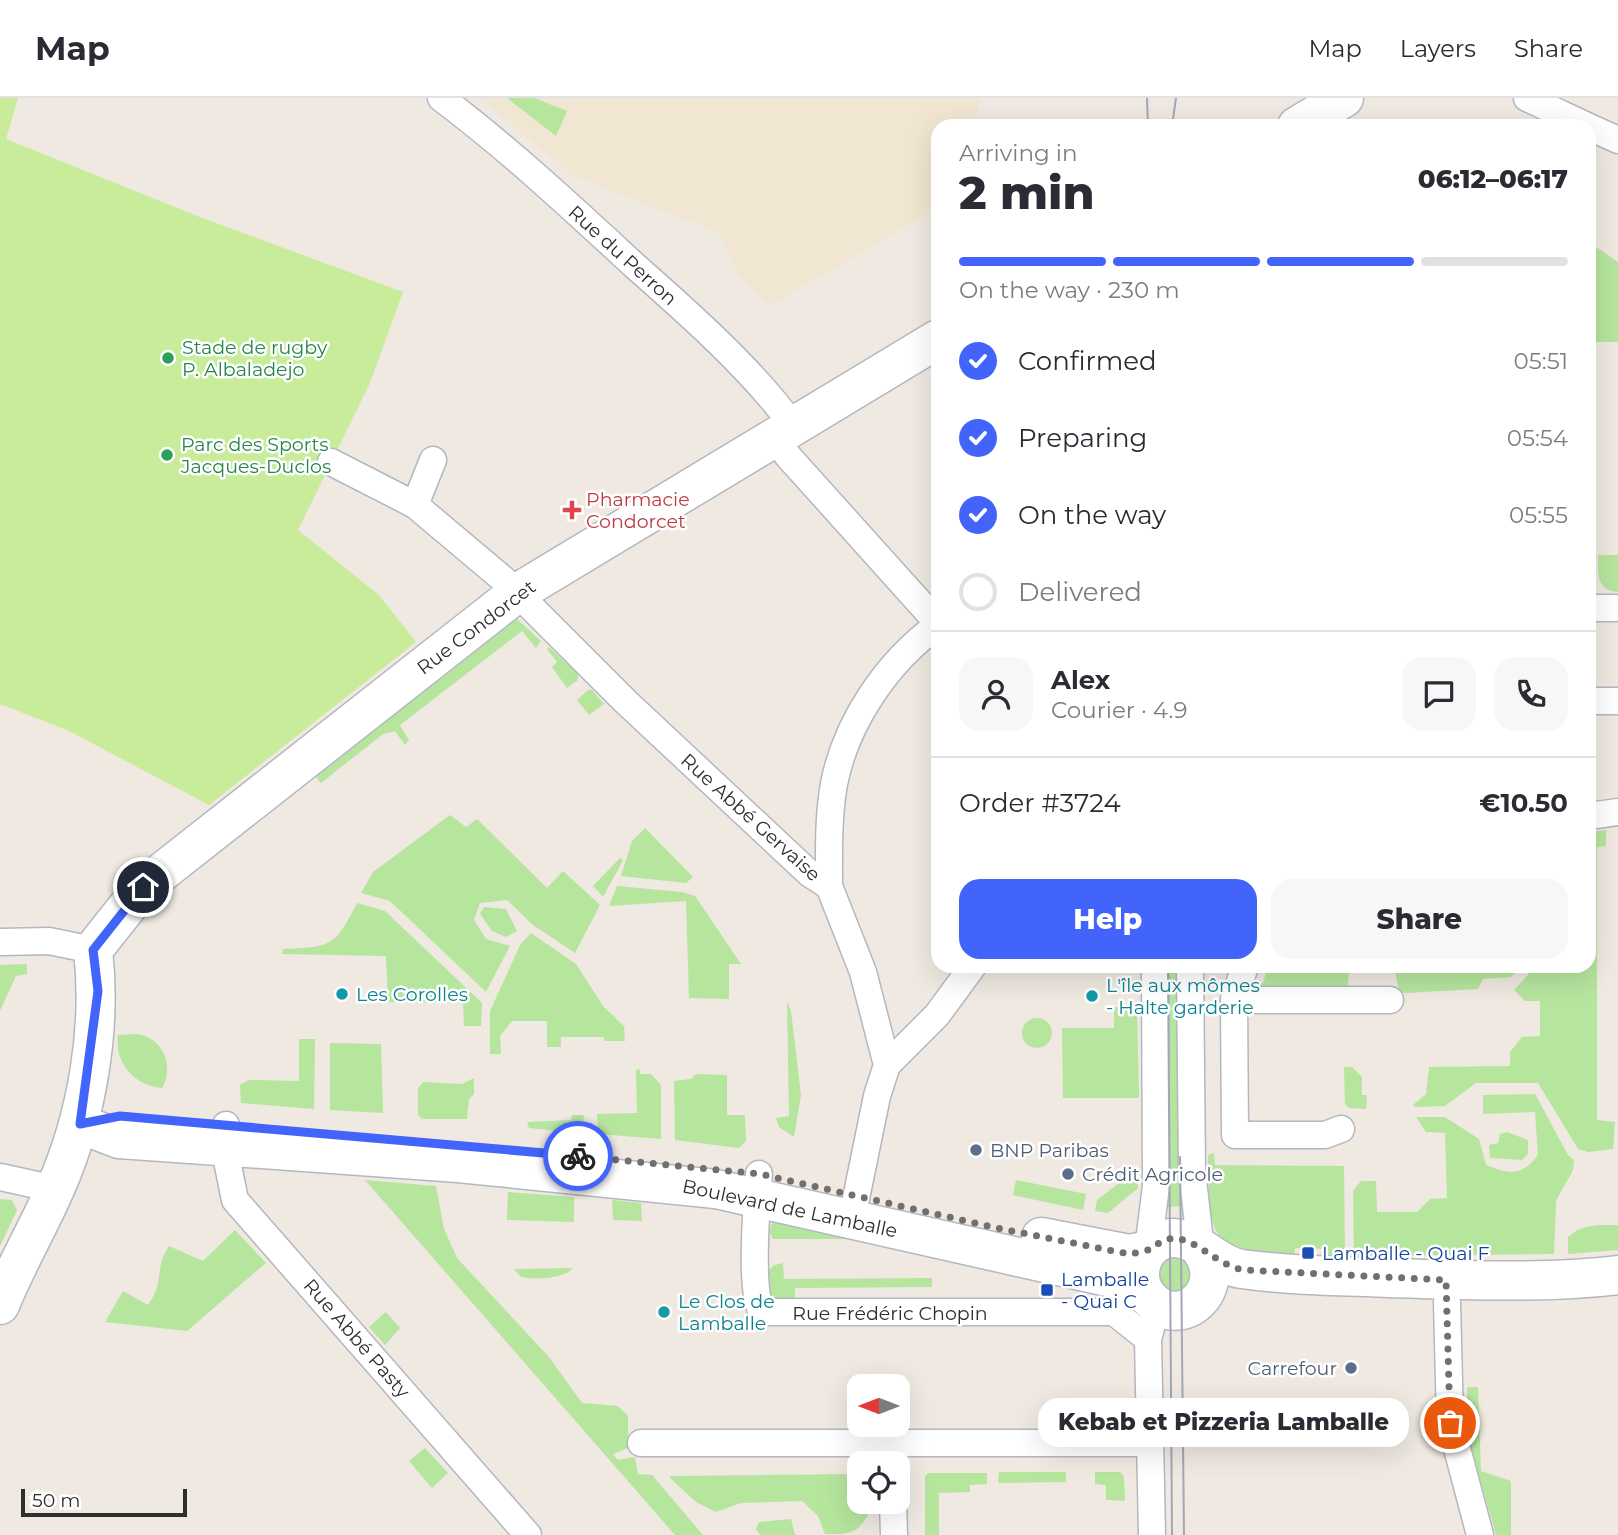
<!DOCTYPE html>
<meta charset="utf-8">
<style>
body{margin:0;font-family:Montserrat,sans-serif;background:#f7f7f7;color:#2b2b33;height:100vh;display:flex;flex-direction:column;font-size:26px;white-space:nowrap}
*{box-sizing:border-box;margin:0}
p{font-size:23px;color:#7c7c81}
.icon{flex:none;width:38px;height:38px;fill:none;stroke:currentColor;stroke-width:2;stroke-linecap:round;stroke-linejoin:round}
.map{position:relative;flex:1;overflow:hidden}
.drawer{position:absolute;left:931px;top:21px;width:665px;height:854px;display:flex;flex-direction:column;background:#fff;border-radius:21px;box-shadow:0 7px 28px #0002}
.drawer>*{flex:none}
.needle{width:46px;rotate:270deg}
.fabs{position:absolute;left:847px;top:1276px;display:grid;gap:14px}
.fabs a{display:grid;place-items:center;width:63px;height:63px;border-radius:14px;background:#fff;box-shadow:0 7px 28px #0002;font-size:35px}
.scale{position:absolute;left:21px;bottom:18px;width:166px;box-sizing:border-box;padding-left:7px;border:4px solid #2e2e2e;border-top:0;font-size:19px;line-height:24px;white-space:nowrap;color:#2e2e2e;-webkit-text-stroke:5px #fff;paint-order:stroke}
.pin{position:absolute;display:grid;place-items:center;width:60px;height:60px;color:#fff;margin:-30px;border:4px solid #fff;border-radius:50%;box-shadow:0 2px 7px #0007}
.courier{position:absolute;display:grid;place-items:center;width:70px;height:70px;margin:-35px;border:5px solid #4264fb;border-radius:50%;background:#fff;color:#222;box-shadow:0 2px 9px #0007}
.bubble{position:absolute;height:49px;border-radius:21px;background:#fff;box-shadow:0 7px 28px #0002;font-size:23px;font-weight:800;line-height:49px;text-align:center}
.summary em{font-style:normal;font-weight:800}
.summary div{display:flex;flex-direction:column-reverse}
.summary{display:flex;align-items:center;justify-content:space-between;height:119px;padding:0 28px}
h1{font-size:46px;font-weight:800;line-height:52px}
.bar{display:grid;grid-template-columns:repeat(4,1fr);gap:10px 7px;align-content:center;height:84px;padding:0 28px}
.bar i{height:9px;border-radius:5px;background:#e1e1e2}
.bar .current{background:#4264fb}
.bar p{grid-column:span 4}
.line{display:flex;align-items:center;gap:18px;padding:0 28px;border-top:2px solid #e1e1e2}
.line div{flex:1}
.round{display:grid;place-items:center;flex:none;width:74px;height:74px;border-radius:21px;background:#f7f7f7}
ol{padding:0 28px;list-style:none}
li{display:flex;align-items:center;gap:21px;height:77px}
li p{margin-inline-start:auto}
li .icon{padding:7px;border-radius:50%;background:#4264fb;color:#fff;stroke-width:4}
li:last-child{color:#7c7c81}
li i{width:38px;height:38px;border:4px solid #e1e1e2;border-radius:50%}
.action{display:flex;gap:14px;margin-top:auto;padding:14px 28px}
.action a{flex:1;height:80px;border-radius:21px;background:#4264fb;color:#fff;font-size:28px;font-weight:800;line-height:80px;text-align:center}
.action a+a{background:#f7f7f7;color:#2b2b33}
header{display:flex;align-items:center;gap:42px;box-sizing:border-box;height:98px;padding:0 35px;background:#fff;border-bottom:2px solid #e1e1e2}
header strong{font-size:33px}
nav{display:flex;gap:38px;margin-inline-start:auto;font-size:24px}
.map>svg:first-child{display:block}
</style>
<header>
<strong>Map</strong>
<nav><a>Map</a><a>Layers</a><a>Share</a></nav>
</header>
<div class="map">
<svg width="1618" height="1437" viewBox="0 0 1618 1437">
<rect width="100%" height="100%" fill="#efe9e1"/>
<!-- education -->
<path fill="#f0e6d1" d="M480 0H979L977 16 961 28H938V110L770 207 738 176 720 135 574 78Z"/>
<!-- green -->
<g fill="#b6e59e">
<path d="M507 0H534L567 13 556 38Z"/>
<path d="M1589 144 1618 164V244H1589Z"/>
<path d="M1598 457H1618V494C1596 493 1598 475 1598 457Z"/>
<path d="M517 521 541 543 536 550 522 533 400 627 409 642 405 647 395 633 383 636 321 685 315 678Z"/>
<path d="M549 549 578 576V582L567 590 552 569 557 564 547 551Z"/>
<path d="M588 592H592L604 606 589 617 577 602Z"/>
<path d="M450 717 466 729 477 721 547 790 563 773 600 807 575 855 533 827 507 802 480 805 474 822 486 841 510 848 486 894 390 803 361 795 373 774Z"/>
<path d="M645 730 693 779 686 785 621 778 632 743Z"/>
<path d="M1606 732V748L1597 749V1022L1615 1024 1613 1051 1588 1054 1578 1051 1538 985H1476L1445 1008 1415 1009 1413 1007 1426 996 1429 969 1510 968V954L1522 939 1540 938V903H1525L1514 892 1536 868H1589V734Z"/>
<path d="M620 760 623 762 603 799 593 788Z"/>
<path d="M617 788 682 794 695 798 741 866H729V901L689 900 686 803 609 808Z"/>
<path d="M357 805 385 813 482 905 481 928H464L463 905 388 904 386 858 282 856 283 851C331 849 335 849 357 805Z"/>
<path d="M484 809 506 811 517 833 506 839 492 833 480 816Z"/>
<path d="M531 835 576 866 603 908 624 928 625 943H605L603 939H561V949H547V923H512L500 938 501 956H490V913L520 847Z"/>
<path d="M27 866V876L16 878 0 913V867Z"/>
<path d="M1163 868H1182L1188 1108 1162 1109Z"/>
<path d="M1268 868H1522L1511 879 1483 881 1478 891 1406 895 1399 893 1394 869 1349 868 1348 889 1252 895 1246 882 1263 885Z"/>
<path d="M787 903 791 913 801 997 794 1039 779 1029 776 1020 789 1018Z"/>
<path d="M1114 909H1137L1139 1000H1063L1062 930H1114Z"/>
<circle cx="1037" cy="935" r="15"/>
<path d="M136 936C162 938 175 968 162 990 135 988 114 965 118 937Z"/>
<path d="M299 941H315L314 1011 241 1005 240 987 249 982 299 983Z"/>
<path d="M330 945 381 946 383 1015 330 1012Z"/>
<path d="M1344 969H1352L1362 979V997H1367L1366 1011 1349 1010 1345 1006Z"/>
<path d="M640 971V976H651L661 987V1041L598 1036 597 1016 637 1015 636 972Z"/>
<path d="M696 976 727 977V1017H745L746 1043 739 1050 675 1042 674 983 691 981Z"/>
<path d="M474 980V996L469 1001 467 1021H422L418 1017V990L423 984 462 986Z"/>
<path d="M1535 996 1568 1057 1574 1062 1573 1072 1556 1103 1554 1156 1354 1158 1353 1093 1361 1083H1376L1377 1114H1417L1430 1101 1447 1100 1445 1035 1426 1034 1416 1019H1445L1479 1041 1486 1067C1510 1076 1521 1079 1538 1057L1535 1014 1483 1016V997Z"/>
<path d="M572 1017H584L582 1035 529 1030 527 1024 571 1022Z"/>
<path d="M1507 1034 1528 1042V1056L1522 1062 1490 1060 1489 1047 1498 1045 1500 1036Z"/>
<path d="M1214 1055 1215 1067 1344 1068 1345 1159 1327 1158 1326 1151 1295 1150 1294 1158C1206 1149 1210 1144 1208 1057Z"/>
<path d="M1127 1079 1138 1082V1090L1108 1115 1095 1113 1097 1102Z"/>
<path d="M365 1082 436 1088 444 1131 457 1160 549 1259 582 1305 618 1308 628 1318V1350L613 1356 618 1362 635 1359 638 1376 652 1377 703 1437H675Z"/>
<path d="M1016 1082 1086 1096 1083 1112 1013 1097Z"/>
<path d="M508 1094 574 1099V1124L507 1122Z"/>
<path d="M0 1101 12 1102 17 1112 0 1148Z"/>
<path d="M612 1102 641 1105 642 1123 613 1122Z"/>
<path d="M773 1123 853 1141H773L769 1133Z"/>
<path d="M1618 1127V1152L1568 1156V1139C1583 1125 1599 1127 1618 1127Z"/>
<path d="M235 1132 266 1165 187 1233 105 1224 123 1193 148 1207C166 1181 153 1173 169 1148L203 1163Z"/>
<path d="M1174 1151 1201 1176 1174 1201 1151 1171Z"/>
<path d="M783 1165 784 1181 932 1180V1189L795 1190V1206L778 1205C767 1195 761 1178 774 1167Z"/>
<path d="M573 1170C564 1181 534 1182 521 1179L514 1171Z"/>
<path d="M386 1214 400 1230 385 1247 369 1229Z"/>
<path d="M1467 1289H1478L1481 1373 1511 1383V1437H1496L1468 1339Z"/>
<path d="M425 1350 448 1375 432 1390 409 1363Z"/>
<path d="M999 1374H1066V1384L998 1385Z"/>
<path d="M1095 1374H1120L1124 1379 1125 1403 1106 1402V1387L1095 1386Z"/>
<path d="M928 1375H987V1386L970 1387V1394L939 1395V1437H925V1379Z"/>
<path d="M859 1376V1404H874C861 1432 858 1437 825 1436L818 1418 802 1403 741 1405 716 1414 696 1404 670 1380V1378Z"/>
<path d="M791 1421 795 1437H760L756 1431 759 1424Z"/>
</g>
<!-- pitch -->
<path fill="#c9ec9a" d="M0 0H18L6 41 197 118 403 194 370 285 298 432 379 497 416 544 209 707 69 633 0 606Z"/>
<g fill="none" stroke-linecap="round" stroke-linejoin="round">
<!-- street casing -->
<g stroke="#b4b7c1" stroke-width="29">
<g id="street">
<path d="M441 0C509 51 572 110 635 168 686 213 754 273 793 328"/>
<path d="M1527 0 1587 28"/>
<path d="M1589 29 1618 42"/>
<path d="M776 340 787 357 938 525"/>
<path d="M331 364 415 407 503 481 625 603 810 776 829 788 863 874 887 967 877 998 852 1120"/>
<path d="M415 407 433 362"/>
<path d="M1589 510H1618"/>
<path d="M1589 603H1618"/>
<path d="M1589 718 1618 714"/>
<path d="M829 788C829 754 828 719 834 686 846 624 887 564 938 527"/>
<path d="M0 844 49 843 93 852"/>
<path d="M1190 868 1192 1073 1201 1152"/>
<path d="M1245 868 1234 902 1235 1037H1325L1341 1031"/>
<path d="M1234 902H1390"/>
<path d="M887 967 937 917 973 868"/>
<path d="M226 1027 224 1048 235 1102 528 1437"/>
<path d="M759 1076C757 1101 749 1196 762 1214H1114L1148 1241"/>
<path d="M0 1079 55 1091"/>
<path d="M1148 1152 1156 1088 1155 868"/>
<path d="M1447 1204 1450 1324 1480 1437"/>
<path d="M641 1345H1151"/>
<path d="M893 1404 894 1437"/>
<path d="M1152 1437 1148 1241 1153 1223"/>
</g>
</g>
<!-- secondary casing -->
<g stroke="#b4b7c1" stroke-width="41">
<g id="secondary">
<path d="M1297 28 1344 0"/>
<path d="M80 1026 119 1041 458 1065 716 1091 1125 1183 1147 1198"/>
<path d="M1041 1139 1129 1156 1148 1152"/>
<path d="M1201 1152C1229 1191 1181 1234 1150 1201 1130 1180 1142 1143 1171 1140 1198 1138 1215 1168 1242 1171 1291 1178 1341 1178 1390 1180 1467 1182 1542 1186 1618 1177"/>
<path d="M0 1207C16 1167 38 1130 55 1091 87 1019 102 931 93 852L143 789 517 495 938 241"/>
</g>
</g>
<!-- street -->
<use href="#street" stroke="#fff" stroke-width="26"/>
<!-- secondary -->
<use href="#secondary" stroke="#fff" stroke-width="38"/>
<!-- tram -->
<g stroke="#a3a6b8" stroke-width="2">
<path d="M1147 0 1148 28"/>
<path d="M1172 28 1176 0"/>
<path d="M1168 868 1172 1437"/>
<path d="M1180 1059 1184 1437"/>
</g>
</g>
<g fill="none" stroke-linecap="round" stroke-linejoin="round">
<!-- done -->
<path stroke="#726f6d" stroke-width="7" stroke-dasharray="0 12.6" d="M578 1058 760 1076 997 1130 1129 1156C1136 1155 1145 1154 1150 1151 1157 1147 1161 1142 1169 1141 1195 1137 1214 1167 1244 1172L1446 1182 1450 1325"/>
<!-- route -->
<path stroke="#4264fb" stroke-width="9" d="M143 789 93 852 98 893 80 1026 120 1018 578 1058"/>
</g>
<!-- markers -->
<g fill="#2e9e5b" stroke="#fff" stroke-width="2.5">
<circle cx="168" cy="260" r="7"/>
<circle cx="167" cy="357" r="7"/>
</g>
<path fill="#e0444e" stroke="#fff" stroke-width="2.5" d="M568.5 401.5h7v7h7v7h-7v7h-7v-7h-7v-7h7z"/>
<g fill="#0f9aa8" stroke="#fff" stroke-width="2.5">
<circle cx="342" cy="896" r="7"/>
<circle cx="1092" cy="898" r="7"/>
<circle cx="664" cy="1214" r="7"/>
</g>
<g fill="#5c6f8a" stroke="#fff" stroke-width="2.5">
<circle cx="976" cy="1052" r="7"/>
<circle cx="1068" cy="1076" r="7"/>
<circle cx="1351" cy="1270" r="7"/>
</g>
<g fill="#1a4fb4" stroke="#fff" stroke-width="2.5">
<rect x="1301" y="1148" width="14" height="14" rx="3.5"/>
<rect x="1040" y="1185" width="14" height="14" rx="3.5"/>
</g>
<g text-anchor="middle" stroke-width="5" stroke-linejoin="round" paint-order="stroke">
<!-- street labels -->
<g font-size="19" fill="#2e2e2e" stroke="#fff">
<text transform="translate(623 157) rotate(42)" y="7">Rue du Perron</text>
<text transform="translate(476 529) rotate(-37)" y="7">Rue Condorcet</text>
<text transform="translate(751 719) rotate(42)" y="7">Rue Abbé Gervaise</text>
<text transform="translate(790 1110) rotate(12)" y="7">Boulevard de Lamballe</text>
<text x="890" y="1222">Rue Frédéric Chopin</text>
<text transform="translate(357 1240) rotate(49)" y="7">Rue Abbé Pasty</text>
</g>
<!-- leisure labels -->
<g font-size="19" fill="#27864d" stroke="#fff" text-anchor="start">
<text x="182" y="256">Stade de rugby<tspan x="182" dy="22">P. Albaladejo</tspan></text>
<text x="181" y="353">Parc des Sports<tspan x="181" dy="22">Jacques-Duclos</tspan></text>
</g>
<!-- health labels -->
<g font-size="19" fill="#be3a42" stroke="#fff" text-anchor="start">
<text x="586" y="408">Pharmacie<tspan x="586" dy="22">Condorcet</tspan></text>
</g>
<!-- culture labels -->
<g font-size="19" fill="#0d838f" stroke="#fff" text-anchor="start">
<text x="1106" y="894">L'île aux mômes<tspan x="1106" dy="22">- Halte garderie</tspan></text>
<text x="356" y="903">Les Corolles</text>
<text x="678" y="1210">Le Clos de<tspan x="678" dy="22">Lamballe</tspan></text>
</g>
<!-- service labels -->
<g font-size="19" fill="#4e5e75" stroke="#fff" text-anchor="start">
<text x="990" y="1059">BNP Paribas</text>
<text x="1082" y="1083">Crédit Agricole</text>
<text x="1337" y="1277" text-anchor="end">Carrefour</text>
</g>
<!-- transit labels -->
<g font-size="19" fill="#164399" stroke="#fff" text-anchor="start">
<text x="1322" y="1162">Lamballe - Quai F</text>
<text x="1061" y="1188">Lamballe<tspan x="1061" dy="22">- Quai C</tspan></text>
</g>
</g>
</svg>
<div class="fabs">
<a><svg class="needle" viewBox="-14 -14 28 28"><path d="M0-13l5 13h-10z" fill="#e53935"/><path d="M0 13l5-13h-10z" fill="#7c7c81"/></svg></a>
<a><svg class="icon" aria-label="locate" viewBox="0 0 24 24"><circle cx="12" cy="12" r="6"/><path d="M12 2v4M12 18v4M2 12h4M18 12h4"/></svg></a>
</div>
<div class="scale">50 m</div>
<div class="pin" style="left:1450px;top:1325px;background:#ea580c"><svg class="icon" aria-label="bag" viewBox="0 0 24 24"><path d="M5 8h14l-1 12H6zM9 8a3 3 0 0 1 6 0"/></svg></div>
<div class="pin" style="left:143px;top:789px;background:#1f2937"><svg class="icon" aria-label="home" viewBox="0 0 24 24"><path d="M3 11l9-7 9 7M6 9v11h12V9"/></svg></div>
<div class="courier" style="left:578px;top:1058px"><svg class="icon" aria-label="bike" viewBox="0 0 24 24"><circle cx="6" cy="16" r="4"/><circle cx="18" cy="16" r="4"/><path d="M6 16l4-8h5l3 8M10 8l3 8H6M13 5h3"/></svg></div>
<div class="bubble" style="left:1038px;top:1300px;width:371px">Kebab et Pizzeria Lamballe</div>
<section class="drawer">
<div class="summary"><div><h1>2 min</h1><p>Arriving in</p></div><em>06:12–06:17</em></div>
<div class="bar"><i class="current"></i><i class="current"></i><i class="current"></i><i></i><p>On the way · 230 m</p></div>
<ol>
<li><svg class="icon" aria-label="check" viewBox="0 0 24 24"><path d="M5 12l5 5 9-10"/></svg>Confirmed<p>05:51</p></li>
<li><svg class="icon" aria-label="check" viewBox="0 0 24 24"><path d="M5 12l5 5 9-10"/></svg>Preparing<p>05:54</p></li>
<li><svg class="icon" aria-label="check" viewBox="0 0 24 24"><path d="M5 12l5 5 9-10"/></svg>On the way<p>05:55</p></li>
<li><i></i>Delivered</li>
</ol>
<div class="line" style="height:126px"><a class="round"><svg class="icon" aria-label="person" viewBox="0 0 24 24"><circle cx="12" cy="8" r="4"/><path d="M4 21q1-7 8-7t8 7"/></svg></a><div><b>Alex</b><p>Courier · 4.9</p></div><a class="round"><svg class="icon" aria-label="chat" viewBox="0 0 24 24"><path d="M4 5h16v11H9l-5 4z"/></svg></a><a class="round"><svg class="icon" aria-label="phone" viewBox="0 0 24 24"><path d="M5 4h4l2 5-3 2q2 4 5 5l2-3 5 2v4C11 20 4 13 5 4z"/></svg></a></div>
<div class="line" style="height:91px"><div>Order #3724</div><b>€10.50</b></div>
<div class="action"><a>Help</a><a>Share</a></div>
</section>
</div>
